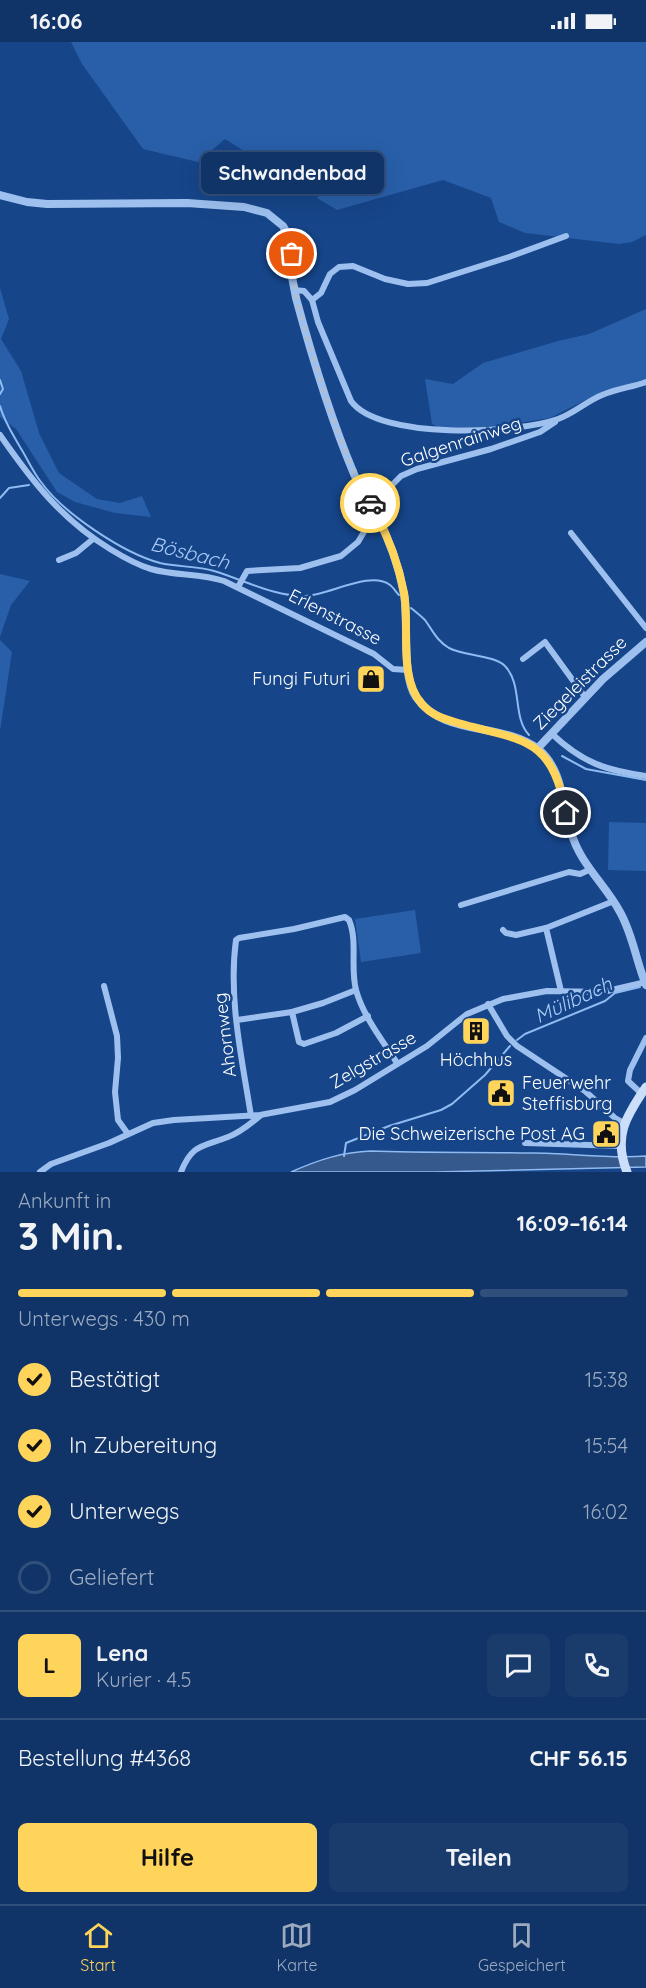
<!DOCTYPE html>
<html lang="de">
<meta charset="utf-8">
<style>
body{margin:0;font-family:Quicksand,sans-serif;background:#193c6d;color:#f1f3f6;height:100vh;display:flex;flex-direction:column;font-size:22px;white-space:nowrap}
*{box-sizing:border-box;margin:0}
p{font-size:20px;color:#9caac0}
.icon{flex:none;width:33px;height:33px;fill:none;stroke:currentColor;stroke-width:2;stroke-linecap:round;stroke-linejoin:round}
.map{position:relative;height:1130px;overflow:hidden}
.details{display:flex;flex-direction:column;background:#103467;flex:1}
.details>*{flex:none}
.pin{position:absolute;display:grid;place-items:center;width:51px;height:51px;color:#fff;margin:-26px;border:3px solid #fff;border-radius:50%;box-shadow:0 2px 6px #0007}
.courier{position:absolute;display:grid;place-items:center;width:60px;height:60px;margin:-30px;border:4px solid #ffd45b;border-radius:50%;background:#fff;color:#222;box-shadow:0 2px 8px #0007}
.bubble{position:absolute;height:42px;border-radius:9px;background:#103467;box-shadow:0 6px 24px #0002,0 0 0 2px #304f7b;font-size:20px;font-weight:700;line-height:42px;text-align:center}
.headline em{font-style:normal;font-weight:700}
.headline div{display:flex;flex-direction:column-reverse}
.headline{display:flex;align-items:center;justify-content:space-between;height:102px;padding:0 18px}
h1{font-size:39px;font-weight:700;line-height:45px}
.bar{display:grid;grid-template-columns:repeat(4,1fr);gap:9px 6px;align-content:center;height:72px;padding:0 18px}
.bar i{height:8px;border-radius:4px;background:#304f7b}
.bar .on{background:#ffd45b}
.bar p{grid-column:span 4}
.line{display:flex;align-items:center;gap:15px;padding:0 18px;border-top:2px solid #304f7b}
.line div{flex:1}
.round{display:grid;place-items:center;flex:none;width:63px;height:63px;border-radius:9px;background:#193c6d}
ol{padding:0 18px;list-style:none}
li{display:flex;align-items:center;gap:18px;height:66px}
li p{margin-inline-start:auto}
li .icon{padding:6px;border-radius:50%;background:#ffd45b;color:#111;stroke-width:4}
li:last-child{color:#9caac0}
li i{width:33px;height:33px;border:3px solid #304f7b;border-radius:50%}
.primary-button{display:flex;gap:12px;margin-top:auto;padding:12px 18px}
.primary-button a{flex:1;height:69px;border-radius:9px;background:#ffd45b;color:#111;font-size:24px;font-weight:700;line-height:69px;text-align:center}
.primary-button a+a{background:#193c6d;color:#f1f3f6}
.status{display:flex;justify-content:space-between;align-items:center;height:42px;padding:0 30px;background:#103467;direction:ltr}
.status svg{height:16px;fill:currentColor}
.menu{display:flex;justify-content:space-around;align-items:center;height:84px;border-top:2px solid #304f7b;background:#103467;font-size:16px;color:#9caac0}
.menu a{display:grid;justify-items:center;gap:3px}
.menu .on{color:#ffd45b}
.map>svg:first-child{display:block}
</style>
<div class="status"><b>16:06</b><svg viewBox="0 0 49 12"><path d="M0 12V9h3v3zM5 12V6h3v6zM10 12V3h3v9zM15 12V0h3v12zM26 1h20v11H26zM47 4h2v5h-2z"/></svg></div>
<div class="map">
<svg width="646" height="1130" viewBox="0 0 646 1130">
<rect width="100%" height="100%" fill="#164589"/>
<!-- green -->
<g fill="#285fa8">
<path d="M71 0H646V193L632 200 619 202 525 191 499 180 491 156 443 138 337 168 317 156 327 136 297 142 225 97 198 120 143 107 82 22Z"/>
<path d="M0 246 9 277 1 297 21 329 39 391 59 431 97 457 120 461 142 454 151 475 115 471 75 460 57 450 16 387 0 375Z"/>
<path d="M646 267V337L603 349 550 376 494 385 440 386 432 382 425 337 453 342 483 321 558 299 589 292Z"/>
<path d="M0 532 30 539 11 563 0 595Z"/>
<path d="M0 598 12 610 0 689Z"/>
<path d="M609 780 646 781V829L608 828Z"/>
<path d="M415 868 421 911 361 920 355 877Z"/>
</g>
<!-- water -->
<path fill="#36598b" stroke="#8fbbf2" stroke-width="1.5" d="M371 1109C425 1111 478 1110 532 1111 570 1111 608 1117 646 1114V1125L435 1130H291C318 1118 342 1110 371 1109Z"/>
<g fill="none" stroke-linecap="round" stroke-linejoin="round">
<!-- stream -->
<g stroke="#8fbbf2" stroke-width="2">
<path d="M0 338 3 347 0 352"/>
<path d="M0 364C4 379 12 391 20 405 27 416 33 430 41 440 63 471 123 511 160 521 178 525 197 524 214 529 244 538 275 555 306 554 329 553 371 528 390 543 393 545 396 550 399 553"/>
<path d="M0 456 9 446 29 443"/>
<path d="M411 566C416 570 421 574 425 578 433 589 437 599 449 606 464 614 494 613 505 624 523 643 512 675 529 693"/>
<path d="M562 714 586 727 646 738"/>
<path d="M517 998 525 992 605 959 615 951 640 945"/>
<path d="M344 1114 346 1101 389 1084 441 1068 452 1062 485 1033 510 1004"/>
</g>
<!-- minor -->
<g stroke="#9dc0ef" stroke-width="6">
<path d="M294 248 304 249 312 258 318 280 351 359C379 398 516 392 558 377 573 372 587 359 602 353 616 347 632 345 646 340"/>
<path d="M312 258 321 251 330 232 339 225 353 224 385 237 408 242 427 241 509 215 566 194"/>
<path d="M0 393C32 439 61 477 110 507 123 515 137 523 151 527 175 534 200 531 224 539L374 612 393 627 408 628"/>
<path d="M571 491 646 586"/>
<path d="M59 518 76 511 93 497"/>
<path d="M238 545 247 529 300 526 341 514 358 500 392 443 401 434 417 427 491 407 540 390 555 380"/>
<path d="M523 617 545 600 585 655"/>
<path d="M552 692C583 721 605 728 646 734"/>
<path d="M461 863 569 830 580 832 589 828"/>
<path d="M503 888 506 891 516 893 546 886"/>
<path d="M104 944 117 994 118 1016 115 1050 118 1078 128 1092"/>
<path d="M561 949 546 886 614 859"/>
<path d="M488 962 507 994 517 1004 585 1049 615 1076 624 1081"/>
<path d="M292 970 299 1000 304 1002 336 991 368 974"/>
<path d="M237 978 292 970 323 961 356 948"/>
<path d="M642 1052 628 1039 630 1028 646 996"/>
<path d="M251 1074C242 1017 228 956 236 898L239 896 294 887 345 875 349 878C358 899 350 925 356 948 363 974 383 999 397 1021"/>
<path d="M525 1101 621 1104"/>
<path d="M40 1130 51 1122 109 1101 153 1081 174 1078 260 1073 330 1060 355 1048 427 1004 467 972 503 957 547 949 603 950 646 940"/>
<path d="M181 1130C192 1102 202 1105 228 1095 240 1091 250 1082 260 1074"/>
</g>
<!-- tertiary -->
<g stroke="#9dc0ef" stroke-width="8">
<path d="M0 153 27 160 47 162 187 161 244 165 267 171 283 184 290 197 292 235 296 256C312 315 330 375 354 432 360 446 369 458 376 472 389 497 399 524 404 552 409 581 401 633 416 655 443 695 503 680 538 707 563 727 562 762 571 790 580 822 605 842 620 870 633 893 636 919 646 943"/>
<path d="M537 707 603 637 646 600"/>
</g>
<!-- secondary -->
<path stroke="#cbdefa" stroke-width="9" d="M627 1130C613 1095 626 1074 646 1045"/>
</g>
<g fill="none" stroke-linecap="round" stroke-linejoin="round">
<!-- done -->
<path stroke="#adbed6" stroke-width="6" stroke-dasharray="0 10.8" d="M292 212C292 250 304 284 315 320 330 368 345 417 370 461"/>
<!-- route -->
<path stroke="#ffd45b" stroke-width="8" d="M370 461C386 489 398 519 404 551 410 584 398 636 422 662 431 673 444 677 458 681 523 699 552 694 566 771"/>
</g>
<!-- icons -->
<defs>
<g id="shop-square" transform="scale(1.5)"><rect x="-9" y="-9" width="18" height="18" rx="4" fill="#ffd45b" stroke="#164589"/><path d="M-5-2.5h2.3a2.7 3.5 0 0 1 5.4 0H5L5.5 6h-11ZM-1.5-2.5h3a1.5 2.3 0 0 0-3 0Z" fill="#111"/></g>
<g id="building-square" transform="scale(1.5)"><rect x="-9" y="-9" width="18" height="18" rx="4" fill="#ffd45b" stroke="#164589"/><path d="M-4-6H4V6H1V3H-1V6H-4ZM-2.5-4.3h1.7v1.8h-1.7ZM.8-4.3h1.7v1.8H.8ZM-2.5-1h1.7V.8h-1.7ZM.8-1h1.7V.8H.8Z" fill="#111"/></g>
<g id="civic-square" transform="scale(1.5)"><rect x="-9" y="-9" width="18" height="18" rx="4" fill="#ffd45b" stroke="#164589"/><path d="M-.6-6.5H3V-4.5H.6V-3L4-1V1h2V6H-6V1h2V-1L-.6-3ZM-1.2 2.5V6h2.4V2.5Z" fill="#111"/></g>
</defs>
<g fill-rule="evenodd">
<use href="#shop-square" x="371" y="637"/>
<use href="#building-square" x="476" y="989"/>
<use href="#civic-square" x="501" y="1051"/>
<use href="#civic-square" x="606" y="1092"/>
</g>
<g text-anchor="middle" stroke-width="5" stroke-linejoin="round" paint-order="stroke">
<!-- street labels -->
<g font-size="18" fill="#fff" stroke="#164589">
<text transform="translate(461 400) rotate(-18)" y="6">Galgenrainweg</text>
<text transform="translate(335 575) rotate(27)" y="6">Erlenstrasse</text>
<text transform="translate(580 641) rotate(-45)" y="6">Ziegeleistrasse</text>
<text transform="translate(225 993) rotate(-97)" y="6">Ahornweg</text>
<text transform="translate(373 1018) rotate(-30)" y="6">Zelgstrasse</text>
</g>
<!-- poi labels -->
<g font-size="18" fill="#fff" stroke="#164589" text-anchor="end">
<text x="350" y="643">Fungi Futuri</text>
<text x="476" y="1024" text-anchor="middle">Höchhus</text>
<text x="522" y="1047" text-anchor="start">Feuerwehr<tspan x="522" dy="21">Steffisburg</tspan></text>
<text x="585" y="1098">Die Schweizerische Post AG</text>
</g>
<!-- water labels -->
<g font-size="20" font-style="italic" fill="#a9caf6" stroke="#164589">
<text transform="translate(190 511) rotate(14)" y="7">Bösbach</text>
<text transform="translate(573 958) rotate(-25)" y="7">Mülibach</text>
</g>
</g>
</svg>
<div class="pin" style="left:292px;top:212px;background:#ea580c"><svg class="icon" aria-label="bag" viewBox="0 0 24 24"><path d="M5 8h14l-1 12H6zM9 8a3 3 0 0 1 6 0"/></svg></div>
<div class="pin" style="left:566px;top:771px;background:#1f2937"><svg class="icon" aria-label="home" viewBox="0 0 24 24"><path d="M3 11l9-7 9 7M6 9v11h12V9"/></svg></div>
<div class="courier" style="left:370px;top:461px"><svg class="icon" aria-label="car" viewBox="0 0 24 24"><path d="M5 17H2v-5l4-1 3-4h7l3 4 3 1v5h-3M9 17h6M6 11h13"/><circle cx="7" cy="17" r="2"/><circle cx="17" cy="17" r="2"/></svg></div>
<div class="bubble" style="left:201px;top:110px;width:183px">Schwandenbad</div>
</div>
<section class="details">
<div class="headline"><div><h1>3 Min.</h1><p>Ankunft in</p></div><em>16:09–16:14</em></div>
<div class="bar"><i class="on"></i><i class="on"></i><i class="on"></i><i></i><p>Unterwegs · 430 m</p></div>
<ol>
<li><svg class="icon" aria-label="check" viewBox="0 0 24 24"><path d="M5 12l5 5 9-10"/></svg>Bestätigt<p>15:38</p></li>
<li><svg class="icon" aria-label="check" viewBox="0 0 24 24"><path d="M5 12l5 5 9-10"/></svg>In Zubereitung<p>15:54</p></li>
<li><svg class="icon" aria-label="check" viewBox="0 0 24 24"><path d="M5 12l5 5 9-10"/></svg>Unterwegs<p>16:02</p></li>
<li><i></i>Geliefert</li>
</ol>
<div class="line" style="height:108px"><b class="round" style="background:#ffd45b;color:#111">L</b><div><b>Lena</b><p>Kurier · 4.5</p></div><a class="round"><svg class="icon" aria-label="chat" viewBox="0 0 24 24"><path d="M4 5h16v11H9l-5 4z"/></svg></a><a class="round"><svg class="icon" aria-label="phone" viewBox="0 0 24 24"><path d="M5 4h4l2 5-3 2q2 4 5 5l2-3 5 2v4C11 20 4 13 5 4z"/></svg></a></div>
<div class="line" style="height:78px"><div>Bestellung #4368</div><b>CHF 56.15</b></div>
<div class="primary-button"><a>Hilfe</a><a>Teilen</a></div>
</section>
<nav class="menu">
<a class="on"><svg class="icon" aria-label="home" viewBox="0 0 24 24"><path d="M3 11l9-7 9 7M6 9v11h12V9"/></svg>Start</a>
<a><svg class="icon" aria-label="map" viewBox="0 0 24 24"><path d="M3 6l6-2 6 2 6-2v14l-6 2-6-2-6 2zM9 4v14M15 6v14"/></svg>Karte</a>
<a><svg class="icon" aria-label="saved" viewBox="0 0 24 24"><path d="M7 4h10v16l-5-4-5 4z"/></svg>Gespeichert</a>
</nav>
